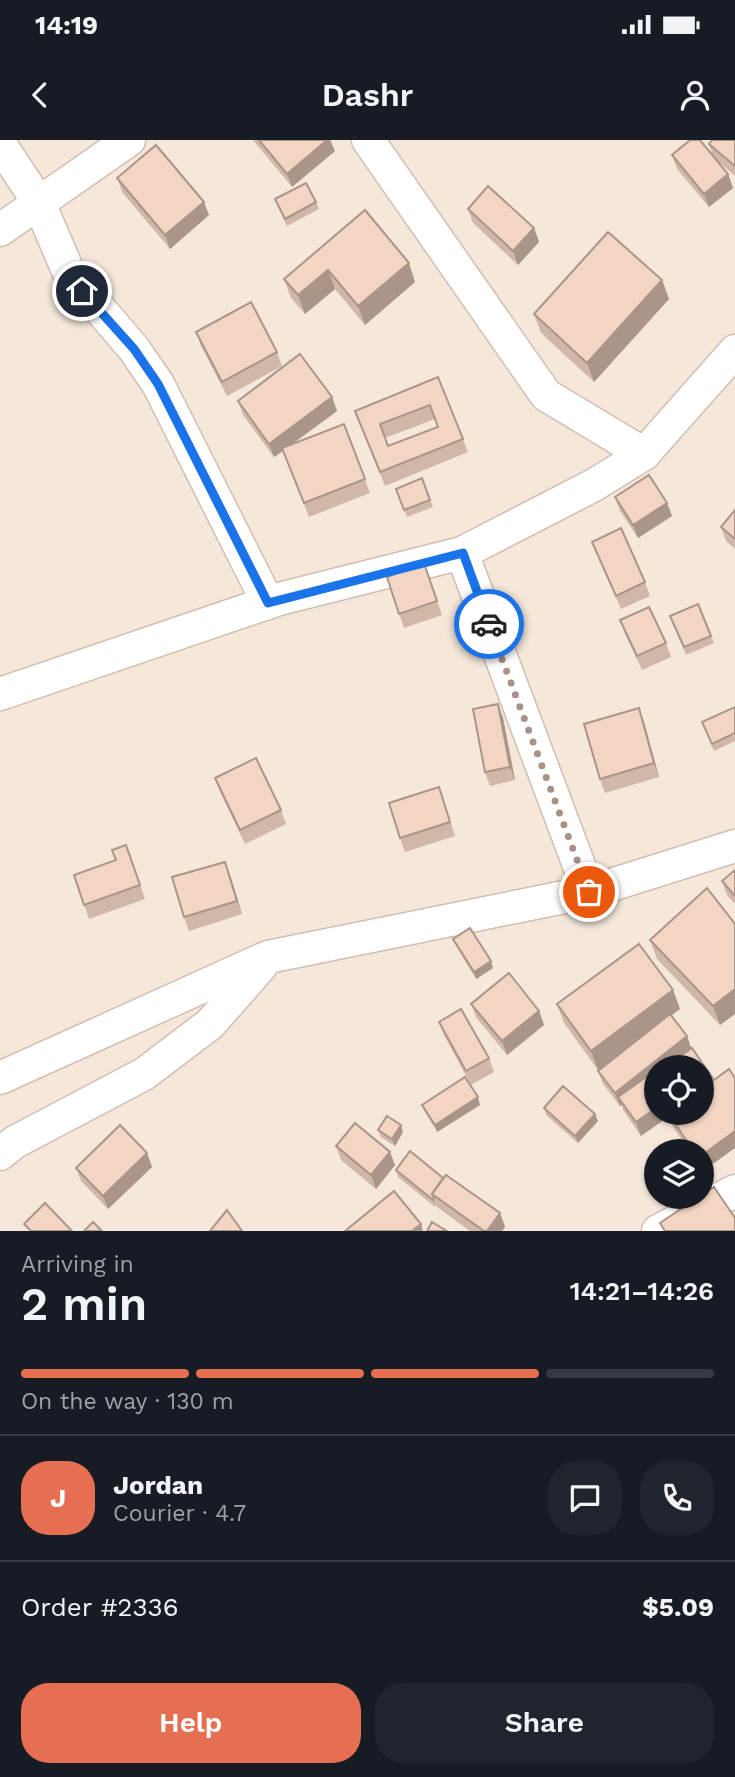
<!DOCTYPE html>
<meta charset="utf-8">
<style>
body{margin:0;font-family:"Work Sans",sans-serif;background:#20242c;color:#f1f3f6;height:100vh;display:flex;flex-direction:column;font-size:26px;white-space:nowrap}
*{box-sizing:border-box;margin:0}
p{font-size:23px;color:#9ea1a6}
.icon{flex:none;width:38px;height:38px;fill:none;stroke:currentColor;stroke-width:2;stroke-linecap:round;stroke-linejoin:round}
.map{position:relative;height:1091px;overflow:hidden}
.panel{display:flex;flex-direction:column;background:#171b24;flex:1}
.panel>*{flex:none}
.controls{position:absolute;left:644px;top:915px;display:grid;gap:14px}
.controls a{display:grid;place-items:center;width:70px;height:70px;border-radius:50%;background:#171b24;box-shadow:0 2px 5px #0004;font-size:35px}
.pin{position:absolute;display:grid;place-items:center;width:60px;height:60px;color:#fff;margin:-30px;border:4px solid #fff;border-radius:50%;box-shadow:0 2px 7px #0007}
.courier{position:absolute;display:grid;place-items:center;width:70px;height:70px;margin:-35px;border:5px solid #1a73e8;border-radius:50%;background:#fff;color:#222;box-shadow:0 2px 9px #0007}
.head em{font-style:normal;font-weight:600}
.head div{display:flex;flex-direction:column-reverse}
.head{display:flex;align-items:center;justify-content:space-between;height:119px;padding:0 21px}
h1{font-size:46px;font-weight:600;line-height:52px}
.bar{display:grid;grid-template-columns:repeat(4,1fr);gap:10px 7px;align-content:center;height:84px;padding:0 21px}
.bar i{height:9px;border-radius:5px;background:#363941}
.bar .current{background:#e76f51}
.bar p{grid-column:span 4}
.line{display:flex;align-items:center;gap:18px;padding:0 21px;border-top:2px solid #363941}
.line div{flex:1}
.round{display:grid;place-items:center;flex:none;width:74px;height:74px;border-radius:28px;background:#20242c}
.button{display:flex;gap:14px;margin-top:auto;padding:14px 21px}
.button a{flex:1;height:80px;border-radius:28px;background:#e76f51;color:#fff;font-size:28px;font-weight:600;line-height:80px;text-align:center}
.button a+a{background:#20242c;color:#f1f3f6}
.status{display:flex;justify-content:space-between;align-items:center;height:49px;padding:0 35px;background:#171b24;direction:ltr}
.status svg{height:19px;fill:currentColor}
header{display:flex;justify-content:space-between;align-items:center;height:91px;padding:0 21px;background:#171b24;font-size:32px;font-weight:600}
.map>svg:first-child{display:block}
</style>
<div class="status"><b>14:19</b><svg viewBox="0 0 49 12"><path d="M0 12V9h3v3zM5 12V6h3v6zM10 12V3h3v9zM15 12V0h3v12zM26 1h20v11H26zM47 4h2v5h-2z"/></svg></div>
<header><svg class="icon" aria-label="back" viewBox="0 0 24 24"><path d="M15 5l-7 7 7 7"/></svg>Dashr<svg class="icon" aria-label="person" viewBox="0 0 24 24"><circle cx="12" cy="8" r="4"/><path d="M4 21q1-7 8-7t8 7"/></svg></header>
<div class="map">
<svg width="735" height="1091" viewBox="0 0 735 1091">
<rect width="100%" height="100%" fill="#fdf6ec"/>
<!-- residential -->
<path fill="#f5e8da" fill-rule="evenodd" d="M0 0H735V1091H0ZM656 928H702V973H656ZM656 1012H702V1057H656Z"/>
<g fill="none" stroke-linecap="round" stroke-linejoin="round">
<!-- minor casing -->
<g stroke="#d1beb0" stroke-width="35">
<g id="minor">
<path d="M368 0 546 255 644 314"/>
<path d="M0 4 39 63 69 133 134 209 158 244 268 463"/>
<path d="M0 90 129 0"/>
<path d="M462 413 589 752"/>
<path d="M0 554 279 459 462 413 594 345 644 314 735 211"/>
<path d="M0 938 268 817 589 752 735 706"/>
<path d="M0 1014 15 1002 144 934 210 884 261 826"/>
<path d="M658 1091 735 1051"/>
</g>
</g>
<!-- minor -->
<use href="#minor" stroke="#fff" stroke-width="32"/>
</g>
<!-- wall -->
<g fill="#d1b7a8" fill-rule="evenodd">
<path d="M253 0H330L335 11 292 47Z"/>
<path d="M735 0V36L716 19 728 34 733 48 709 67 677 29 672 15 713 16 709 4Z"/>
<path d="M117 38 209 75 170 109 122 52Z"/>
<path d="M275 59 316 62 319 69 287 86Z"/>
<path d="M468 69 534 88 539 102 518 125 473 83Z"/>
<path d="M365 70 415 142 365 185 335 149 305 174 291 158 284 139Z"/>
<path d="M662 140 669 159 594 242 541 193 534 174Z"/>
<path d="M196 192 277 212 282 226 227 256 201 206Z"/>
<path d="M438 237 468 312 385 346 360 284ZM435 279 438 287 388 306 385 298Z"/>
<path d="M332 257 337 271 293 304 344 284 370 353 309 377 284 311 274 317 243 275 238 261Z"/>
<path d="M422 338 433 367 407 377 396 349Z"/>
<path d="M615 357 667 363 672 376 638 398 620 371Z"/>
<path d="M735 370V409L726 401 721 387Z"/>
<path d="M592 402 645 442 650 456 621 469Z"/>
<path d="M424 423 442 475 404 488 387 437Z"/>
<path d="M698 464 714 503 686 515 670 476Z"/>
<path d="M620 480 666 503 671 517 642 530 625 494Z"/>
<path d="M735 567V601L714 611 702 582Z"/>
<path d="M503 578 515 640 490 646 485 632Z"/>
<path d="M644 582 659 637 605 653 600 639Z"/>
<path d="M215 638 281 670 286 684 245 704 220 652Z"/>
<path d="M444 661 455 696 405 712 400 698Z"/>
<path d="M126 705 145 759 89 779 74 735 116 720Z"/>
<path d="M735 730V764L727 755 722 741Z"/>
<path d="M230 735 242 774 189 791 184 777Z"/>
<path d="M735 784V874L720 885 657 819 650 800Z"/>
<path d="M453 799 493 828 476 839 456 806Z"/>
<path d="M673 850 680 869 671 876 687 896 691 909 713 940 703 1031 702 1029V1012H690L673 987 669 976 641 996 623 970 622 965 620 966 603 944 598 931 622 912 598 930 564 883 557 864ZM670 927 671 928H702V973H656V928H669Z"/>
<path d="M471 864 539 871 544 885 507 915 476 877Z"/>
<path d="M439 882 489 918 494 932 471 945 444 895Z"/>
<path d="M422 965H480L437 992 425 972Z"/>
<path d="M544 968 595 974 598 981 578 1003 546 975Z"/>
<path d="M378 990 403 992 395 1006 381 997Z"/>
<path d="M336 1006 395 1025 376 1049 341 1020Z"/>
<path d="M147 1013 152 1027 108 1069 81 1041 76 1028Z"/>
<path d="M396 1030 443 1038 500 1073 505 1087 502 1091H470L437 1067V1065L435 1067 398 1037Z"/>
</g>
<!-- shaded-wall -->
<g fill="#aa9588">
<path d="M327 0H330L335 11 292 47 287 34Z"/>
<path d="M728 34 733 48 709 67 704 54Z"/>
<path d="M204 62 209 75 170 109 165 95Z"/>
<path d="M534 88 539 102 518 125 513 111Z"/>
<path d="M409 123 415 142 365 185 358 166Z"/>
<path d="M328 130 335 149 305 174 298 155Z"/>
<path d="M662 140 669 159 594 242 587 223Z"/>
<path d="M332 257 337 271 274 317 269 304Z"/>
<path d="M667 363 672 376 638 398 633 385Z"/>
<path d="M498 564 503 578 515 640 510 627Z"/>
<path d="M639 568 644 582 659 637 654 623Z"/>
<path d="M225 722 230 735 242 774 237 761Z"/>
<path d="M491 821 493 828 476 839 474 832Z"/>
<path d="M735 849V874L720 885 713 866Z"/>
<path d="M673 850 680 869 598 930 591 911Z"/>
<path d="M539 871 544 885 507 915 502 901Z"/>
<path d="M687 896 692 910 669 924 670 927 669 928H656V938L618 957 622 965 620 966 615 953Z"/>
<path d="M478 957 480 965 437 992 435 985Z"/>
<path d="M656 968V973H674H668L669 976 641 996 636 982Z"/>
<path d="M595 974 598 981 578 1003 575 996Z"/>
<path d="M401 985 403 992 395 1006 392 999Z"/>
<path d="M735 991V1008L703 1031 702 1026V1015Z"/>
<path d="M390 1012 395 1025 376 1049 371 1035Z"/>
<path d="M147 1013 152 1027 108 1069 103 1056Z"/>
<path d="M500 1073 505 1087 502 1091H487Z"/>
<path d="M421 1084 423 1091H412Z"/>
</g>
<!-- building -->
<g fill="#f3d5c3" stroke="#aa9588" stroke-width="2" fill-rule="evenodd">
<path d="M259 0H327L287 34Z"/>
<path d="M690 0H700L728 34 704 54 672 15Z"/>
<path d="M712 0H735V26L709 4Z"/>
<path d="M156 5 204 62 165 95 117 38Z"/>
<path d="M306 43 316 62 285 79 275 59Z"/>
<path d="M488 46 534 88 513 111 468 69Z"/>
<path d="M365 70 409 123 358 166 328 130 298 155 284 139Z"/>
<path d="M608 92 662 140 587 223 534 174Z"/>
<path d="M251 162 277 212 222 242 196 192Z"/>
<path d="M300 214 332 257 269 304 238 261Z"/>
<path d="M438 237 463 299 380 332 355 271ZM430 265 438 287 388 306 380 284Z"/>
<path d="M344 284 365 339 304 363 282 308Z"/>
<path d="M649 335 667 363 633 385 615 357Z"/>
<path d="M422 338 430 360 404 370 396 349Z"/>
<path d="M735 370V399L721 387Z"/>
<path d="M621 388 645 442 616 456 592 402Z"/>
<path d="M424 423 437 461 399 474 387 437Z"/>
<path d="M698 464 711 496 684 507 670 476Z"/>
<path d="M649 467 666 503 637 516 620 480Z"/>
<path d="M498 564 510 627 485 632 473 569Z"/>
<path d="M735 567V593L712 604 702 582Z"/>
<path d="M639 568 654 623 600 639 584 584Z"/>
<path d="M256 618 281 670 240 690 215 638Z"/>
<path d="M439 647 450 682 400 698 389 663Z"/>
<path d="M126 705 140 745 84 765 74 735 116 720 112 710Z"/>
<path d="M225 722 237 761 184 777 172 737Z"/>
<path d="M735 730V756L722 741Z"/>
<path d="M707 748 735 784V849L713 866 650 800Z"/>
<path d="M470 788 491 821 474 832 453 799Z"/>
<path d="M639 804 673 850 591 911 557 864Z"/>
<path d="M509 833 539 871 502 901 471 864Z"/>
<path d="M461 869 489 918 466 931 439 882Z"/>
<path d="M670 874 687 896 615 953 598 931Z"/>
<path d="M692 908 713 939 702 946V928H672L669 924Z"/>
<path d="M729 929 735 938V991L702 1015V1012H694L668 973H702V949Z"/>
<path d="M656 930V968L636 982 618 957Z"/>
<path d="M465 937 478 957 435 985 422 965Z"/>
<path d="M563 946 595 974 575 996 544 968Z"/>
<path d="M387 976 401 985 392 999 378 990Z"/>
<path d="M355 983 390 1012 371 1035 336 1006Z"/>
<path d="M120 985 147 1013 103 1056 76 1028Z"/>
<path d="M410 1011 443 1038 432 1054 434 1058 433 1060 396 1030Z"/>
<path d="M446 1035 500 1073 487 1091H484L432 1054Z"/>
<path d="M714 1047 735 1078V1091H665L660 1083 699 1057H702V1055Z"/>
<path d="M394 1051 421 1084 412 1091H345Z"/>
<path d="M45 1063 72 1091H31L24 1084Z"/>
<path d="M227 1070 242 1091H210Z"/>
<path d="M93 1082 102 1091H84Z"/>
<path d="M432 1082 447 1091H427Z"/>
</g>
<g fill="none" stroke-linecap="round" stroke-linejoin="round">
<!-- done -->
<path stroke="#a89285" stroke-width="7" stroke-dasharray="0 12.6" d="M489 484 589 752"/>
<!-- route -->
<path stroke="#1a73e8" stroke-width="9" d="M82 151 134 209 158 244 268 463 463 413 489 484"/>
</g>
</svg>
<div class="controls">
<a><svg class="icon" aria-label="locate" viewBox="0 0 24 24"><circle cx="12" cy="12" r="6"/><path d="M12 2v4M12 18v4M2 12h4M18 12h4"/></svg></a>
<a><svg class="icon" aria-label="layers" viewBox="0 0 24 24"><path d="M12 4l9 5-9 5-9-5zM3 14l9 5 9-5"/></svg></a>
</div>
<div class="pin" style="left:589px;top:752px;background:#ea580c"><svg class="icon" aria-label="bag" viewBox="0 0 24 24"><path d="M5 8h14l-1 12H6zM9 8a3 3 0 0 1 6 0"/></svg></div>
<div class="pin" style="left:82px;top:151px;background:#1f2937"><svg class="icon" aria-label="home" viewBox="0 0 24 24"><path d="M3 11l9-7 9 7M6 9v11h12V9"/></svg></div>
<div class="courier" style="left:489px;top:484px"><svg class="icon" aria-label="car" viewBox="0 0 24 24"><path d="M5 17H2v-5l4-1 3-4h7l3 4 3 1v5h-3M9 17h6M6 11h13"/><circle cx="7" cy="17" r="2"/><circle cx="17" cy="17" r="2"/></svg></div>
</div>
<section class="panel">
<div class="head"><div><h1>2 min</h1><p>Arriving in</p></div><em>14:21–14:26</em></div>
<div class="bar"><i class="current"></i><i class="current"></i><i class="current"></i><i></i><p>On the way · 130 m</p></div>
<div class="line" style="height:126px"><b class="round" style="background:#e76f51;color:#fff">J</b><div><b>Jordan</b><p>Courier · 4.7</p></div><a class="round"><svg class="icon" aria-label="chat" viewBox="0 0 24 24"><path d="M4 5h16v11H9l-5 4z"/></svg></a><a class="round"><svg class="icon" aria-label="phone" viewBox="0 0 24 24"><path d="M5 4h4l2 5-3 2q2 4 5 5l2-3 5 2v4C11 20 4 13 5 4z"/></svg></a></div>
<div class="line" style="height:91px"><div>Order #2336</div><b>$5.09</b></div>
<div class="button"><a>Help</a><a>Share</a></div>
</section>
